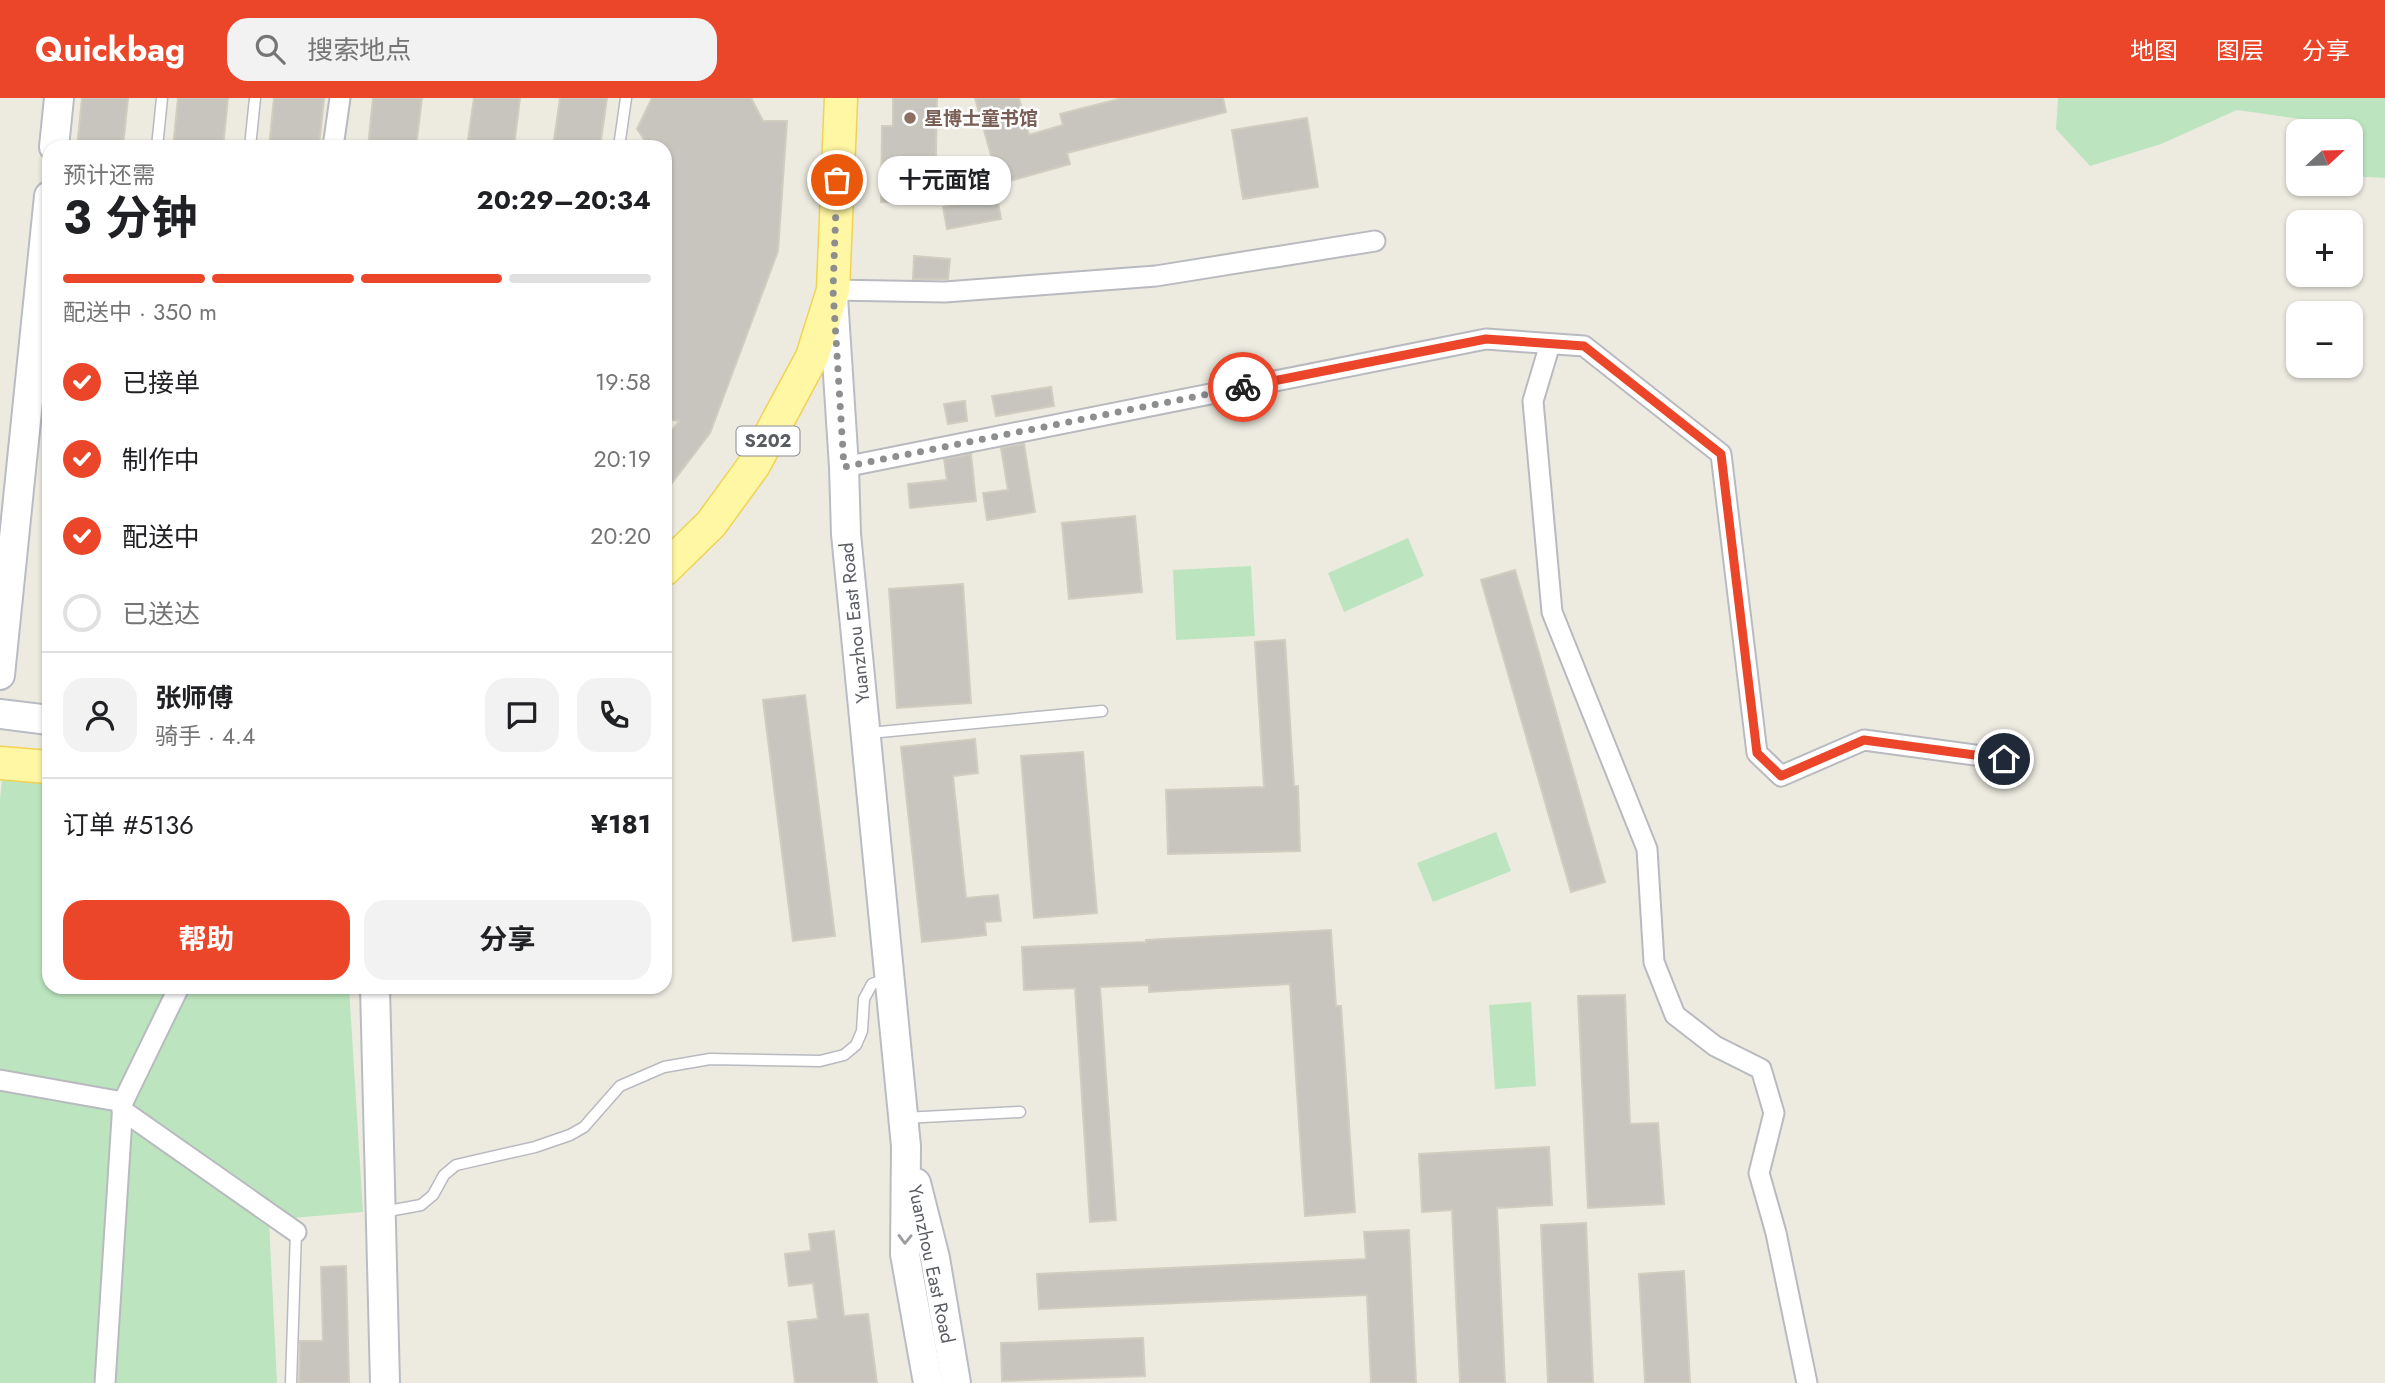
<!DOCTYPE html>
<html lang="zh">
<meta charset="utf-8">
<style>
body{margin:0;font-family:Jost,"Noto Sans SC",sans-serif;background:#f2f2f2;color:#202124;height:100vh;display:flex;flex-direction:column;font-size:26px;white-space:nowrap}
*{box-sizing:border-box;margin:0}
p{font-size:23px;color:#757577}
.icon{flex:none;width:38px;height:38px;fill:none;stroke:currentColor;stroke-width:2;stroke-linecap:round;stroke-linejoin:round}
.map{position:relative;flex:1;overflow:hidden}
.side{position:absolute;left:42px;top:42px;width:630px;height:854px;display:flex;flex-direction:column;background:#fff;border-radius:21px;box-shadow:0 2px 5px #0004}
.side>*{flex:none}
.needle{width:46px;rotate:68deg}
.controls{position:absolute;left:2286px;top:21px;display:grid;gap:14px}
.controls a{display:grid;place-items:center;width:77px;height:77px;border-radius:14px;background:#fff;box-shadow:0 2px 5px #0004;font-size:35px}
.pin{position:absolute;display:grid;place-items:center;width:60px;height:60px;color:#fff;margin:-30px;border:4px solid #fff;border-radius:50%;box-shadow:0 2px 7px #0007}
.courier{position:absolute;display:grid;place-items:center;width:70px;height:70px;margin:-35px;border:5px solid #eb4629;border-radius:50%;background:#fff;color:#222;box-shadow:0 2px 9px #0007}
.bubble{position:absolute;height:49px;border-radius:21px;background:#fff;box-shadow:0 2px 5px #0004;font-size:23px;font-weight:700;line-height:49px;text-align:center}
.headline em{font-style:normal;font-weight:700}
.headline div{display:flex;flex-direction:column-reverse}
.headline{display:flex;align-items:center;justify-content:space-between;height:119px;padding:0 21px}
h1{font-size:46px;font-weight:700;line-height:52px}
.bar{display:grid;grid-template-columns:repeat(4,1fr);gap:10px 7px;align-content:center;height:84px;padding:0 21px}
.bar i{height:9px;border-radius:5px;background:#e0e0e0}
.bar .selected{background:#eb4629}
.bar p{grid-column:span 4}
.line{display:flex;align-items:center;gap:18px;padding:0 21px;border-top:2px solid #e0e0e0}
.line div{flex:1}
.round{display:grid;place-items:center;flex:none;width:74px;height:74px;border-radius:21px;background:#f2f2f2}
ol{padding:0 21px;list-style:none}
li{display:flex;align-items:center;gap:21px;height:77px}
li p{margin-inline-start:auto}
li .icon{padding:7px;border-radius:50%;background:#eb4629;color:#fff;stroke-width:4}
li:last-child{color:#757577}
li i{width:38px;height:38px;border:4px solid #e0e0e0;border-radius:50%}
.primary-button{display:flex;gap:14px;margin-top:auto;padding:14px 21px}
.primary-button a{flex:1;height:80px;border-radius:21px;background:#eb4629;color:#fff;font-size:28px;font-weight:700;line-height:80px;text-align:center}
.primary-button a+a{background:#f2f2f2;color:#202124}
header{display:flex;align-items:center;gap:42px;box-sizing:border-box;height:98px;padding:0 35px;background:#eb4629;color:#fff}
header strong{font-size:33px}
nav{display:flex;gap:38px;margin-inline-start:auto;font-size:24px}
.search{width:490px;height:63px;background:#f2f2f2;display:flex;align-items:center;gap:18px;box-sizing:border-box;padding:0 24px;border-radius:21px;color:#757577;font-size:26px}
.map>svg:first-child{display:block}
</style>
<header>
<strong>Quickbag</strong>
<div class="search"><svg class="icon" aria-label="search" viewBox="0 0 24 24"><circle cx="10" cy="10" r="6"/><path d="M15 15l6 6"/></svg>搜索地点</div>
<nav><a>地图</a><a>图层</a><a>分享</a></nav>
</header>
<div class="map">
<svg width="2385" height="1285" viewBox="0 0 2385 1285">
<rect width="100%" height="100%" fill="#edebe0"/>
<!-- green -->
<g fill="#bce5bf">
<path d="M2058 0H2385V80L2350 78V33H2311L2301 21 2237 12 2161 46 2090 68 2056 31Z"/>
<path d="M1408 440 1424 478 1344 514 1328 475Z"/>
<path d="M1251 468 1255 538 1176 542 1173 472Z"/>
<path d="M2 682 49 684V889H349L363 1114 269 1122 277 1285H0V702Z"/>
<path d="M1496 734 1511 773 1433 804 1417 765Z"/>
<path d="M1531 904 1536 988 1495 991 1489 907Z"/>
</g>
<!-- building -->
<g fill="#c7c5be" stroke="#d1cdbf" stroke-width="2">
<path d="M82 0H128L123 49H77Z"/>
<path d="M178 0H228L223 49H173Z"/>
<path d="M274 0H324L319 49H269Z"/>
<path d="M373 0H422L416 49H368Z"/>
<path d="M474 0H520L514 49H467Z"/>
<path d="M560 0H607L600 49H553Z"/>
<path d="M652 0H751L763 23H787L778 153 710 335 665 394V341L679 323 665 321V49H649L637 31Z"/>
<path d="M893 0H937L935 105 881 104 882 28H893Z"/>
<path d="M975 0H1019L1029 37 1063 27 1060 16 1123 0H1223L1226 14 1067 55 1070 66 999 86Z"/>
<path d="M1307 20 1318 89 1243 101 1232 32Z"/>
<path d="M997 99 1001 121 947 131 943 109Z"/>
<path d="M914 158 950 161 948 181H913Z"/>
<path d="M1051 289 1054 308 996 318 992 298Z"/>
<path d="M965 303 967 323 948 326 944 306Z"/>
<path d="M1024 346 1035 414 987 422 983 395 1008 392 1001 350Z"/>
<path d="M971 356 976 403 910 410 908 386 947 382 944 361Z"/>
<path d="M1135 418 1142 494 1069 501 1062 425Z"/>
<path d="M1515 472 1605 784 1571 794 1481 482Z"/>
<path d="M963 486 971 605 897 610 889 491Z"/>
<path d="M1285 542 1294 688H1298L1300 753 1168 756 1166 692 1264 689 1255 544Z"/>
<path d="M805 597 835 838 793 843 763 602Z"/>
<path d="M975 641 978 675 953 678 966 800 998 797 1001 823 985 824 986 837 922 844 901 649Z"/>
<path d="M1083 654 1097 815 1034 820 1021 658Z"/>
<path d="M1331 832 1336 908H1341L1355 1114 1305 1118 1290 886 1149 894V887L1100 889 1116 1122 1090 1124 1075 890 1024 892 1022 849 1146 844V842Z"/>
<path d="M1625 897 1630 1026 1658 1025 1664 1106 1588 1110 1578 898Z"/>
<path d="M1549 1049 1552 1107 1497 1110 1505 1285H1460L1452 1112 1422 1114 1419 1056Z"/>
<path d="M1586 1125 1593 1285H1548L1541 1127Z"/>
<path d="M1409 1132 1416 1285H1371L1367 1197 1039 1211 1037 1176 1366 1161 1364 1134Z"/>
<path d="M834 1133 844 1218 868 1216 877 1285H795L788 1224 818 1221 813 1185 789 1188 785 1156 811 1153 809 1136Z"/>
<path d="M346 1168 349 1285H299L300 1243H323L321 1169Z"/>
<path d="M1684 1173 1690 1285H1645L1639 1176Z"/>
<path d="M1143 1240 1145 1278 1002 1283 1001 1245Z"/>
</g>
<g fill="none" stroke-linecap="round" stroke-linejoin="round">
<!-- lane casing -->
<g stroke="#b8bac0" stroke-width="13">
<g id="lane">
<path d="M157 49 162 0"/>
<path d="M250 49 255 0"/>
<path d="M619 49 626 0"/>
<path d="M869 635 1102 613"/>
<path d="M904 1020 1020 1014"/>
<path d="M383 1114 421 1107 433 1097 444 1077 456 1067 535 1049 570 1037 584 1029 620 988 664 969 710 961 820 963 844 957 856 947 862 933 864 901 872 886 886 881"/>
<path d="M291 1285 296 1134"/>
</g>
</g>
<!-- street casing -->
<g stroke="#b8bac0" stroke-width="23">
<g id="street">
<path d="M333 49 340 0"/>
<path d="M833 192 945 194 1156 178 1375 143"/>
<path d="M1550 246 1533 303 1552 514 1647 751 1654 864 1675 917 1715 948 1761 971 1774 1015 1759 1075 1776 1135 1807 1285"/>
<path d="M844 369 1486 241 1584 248 1721 356 1757 655 1781 678 1864 642 2004 661"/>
<path d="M0 982 123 1004"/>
<path d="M122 1012 296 1134"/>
<path d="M105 1285 123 1004 179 889"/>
</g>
</g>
<!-- secondary casing -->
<g stroke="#b9bcc3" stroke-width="32">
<g id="secondary">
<path d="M54 49 59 0"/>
<path d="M833 199 844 369 846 436 906 1048 905 1156 928 1285"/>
<path d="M0 577 49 98"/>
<path d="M0 616 49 622"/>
<path d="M375 889 385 1285"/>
<path d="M916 1085 935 1160 956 1285"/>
</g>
</g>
<!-- primary casing -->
<g stroke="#f2d254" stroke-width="35">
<g id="primary">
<path d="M665 471 711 426 754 367 812 259 833 192 841 0"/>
<path d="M0 665 49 669"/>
</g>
</g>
<!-- lane -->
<use href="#lane" stroke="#fff" stroke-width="10"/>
<!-- street -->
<use href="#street" stroke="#fff" stroke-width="19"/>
<!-- secondary -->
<use href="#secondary" stroke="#fff" stroke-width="28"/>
<!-- primary -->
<use href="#primary" stroke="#fff7a3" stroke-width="32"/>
</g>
<!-- one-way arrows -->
<defs><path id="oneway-chevron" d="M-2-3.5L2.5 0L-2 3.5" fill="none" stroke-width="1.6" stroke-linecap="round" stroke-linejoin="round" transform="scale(1.75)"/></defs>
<use stroke="#9b9da1" href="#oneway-chevron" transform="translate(905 1141) rotate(91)"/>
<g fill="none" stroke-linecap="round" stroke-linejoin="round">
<!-- done -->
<path stroke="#8d8e8e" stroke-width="7" stroke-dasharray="0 12.6" d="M837 82 833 192 844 369 1243 289"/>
<!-- route -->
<path stroke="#eb4629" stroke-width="9" d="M1243 289 1486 241 1584 248 1721 356 1757 655 1781 678 1864 642 2004 661"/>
</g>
<!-- markers -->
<circle fill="#8d6e63" stroke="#fff" stroke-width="2.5" cx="910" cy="20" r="7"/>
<g text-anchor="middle" stroke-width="5" stroke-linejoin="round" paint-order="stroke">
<!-- shield labels -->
<rect fill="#fff" stroke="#8b8d91" stroke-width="2" x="736.5" y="328.5" width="63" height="29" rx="5"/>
<g font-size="18" font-weight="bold" fill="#595c62">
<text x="768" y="349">S202</text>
</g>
<!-- education labels -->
<g font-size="19" font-weight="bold" fill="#785e54" stroke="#fff" text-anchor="start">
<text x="924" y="27">星博士童书馆</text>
</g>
<!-- street labels -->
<g font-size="19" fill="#595c62" stroke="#fff">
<text transform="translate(854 525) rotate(-96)" y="7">Yuanzhou East Road</text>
<text transform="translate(932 1166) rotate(78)" y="7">Yuanzhou East Road</text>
</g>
</g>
</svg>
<div class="controls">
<a><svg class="needle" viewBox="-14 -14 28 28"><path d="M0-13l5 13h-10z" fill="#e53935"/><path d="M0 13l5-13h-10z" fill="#757577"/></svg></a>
<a>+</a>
<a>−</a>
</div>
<div class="pin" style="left:837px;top:82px;background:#ea580c"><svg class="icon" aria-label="bag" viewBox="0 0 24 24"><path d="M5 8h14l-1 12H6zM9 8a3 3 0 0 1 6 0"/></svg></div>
<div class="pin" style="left:2004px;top:661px;background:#1f2937"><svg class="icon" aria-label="home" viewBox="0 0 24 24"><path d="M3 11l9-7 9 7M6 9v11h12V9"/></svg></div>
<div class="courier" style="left:1243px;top:289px"><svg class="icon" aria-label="bike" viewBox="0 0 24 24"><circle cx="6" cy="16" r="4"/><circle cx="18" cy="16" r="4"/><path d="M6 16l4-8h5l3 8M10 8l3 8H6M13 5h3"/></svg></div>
<div class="bubble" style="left:878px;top:58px;width:133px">十元面馆</div>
<section class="side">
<div class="headline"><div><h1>3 分钟</h1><p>预计还需</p></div><em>20:29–20:34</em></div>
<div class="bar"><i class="selected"></i><i class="selected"></i><i class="selected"></i><i></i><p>配送中 · 350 m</p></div>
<ol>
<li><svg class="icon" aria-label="check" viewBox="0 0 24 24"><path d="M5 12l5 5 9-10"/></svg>已接单<p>19:58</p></li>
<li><svg class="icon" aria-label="check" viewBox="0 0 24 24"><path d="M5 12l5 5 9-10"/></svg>制作中<p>20:19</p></li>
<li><svg class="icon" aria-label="check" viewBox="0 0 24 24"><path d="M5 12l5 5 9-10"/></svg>配送中<p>20:20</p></li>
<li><i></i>已送达</li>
</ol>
<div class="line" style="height:126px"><a class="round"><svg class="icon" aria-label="person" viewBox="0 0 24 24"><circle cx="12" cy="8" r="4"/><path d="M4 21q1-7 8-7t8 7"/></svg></a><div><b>张师傅</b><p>骑手 · 4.4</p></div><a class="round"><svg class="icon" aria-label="chat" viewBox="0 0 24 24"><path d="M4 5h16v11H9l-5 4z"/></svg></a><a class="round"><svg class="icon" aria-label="phone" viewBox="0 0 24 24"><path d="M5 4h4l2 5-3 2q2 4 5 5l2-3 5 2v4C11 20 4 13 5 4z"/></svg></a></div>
<div class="line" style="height:91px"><div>订单 #5136</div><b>¥181</b></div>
<div class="primary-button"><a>帮助</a><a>分享</a></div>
</section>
</div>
